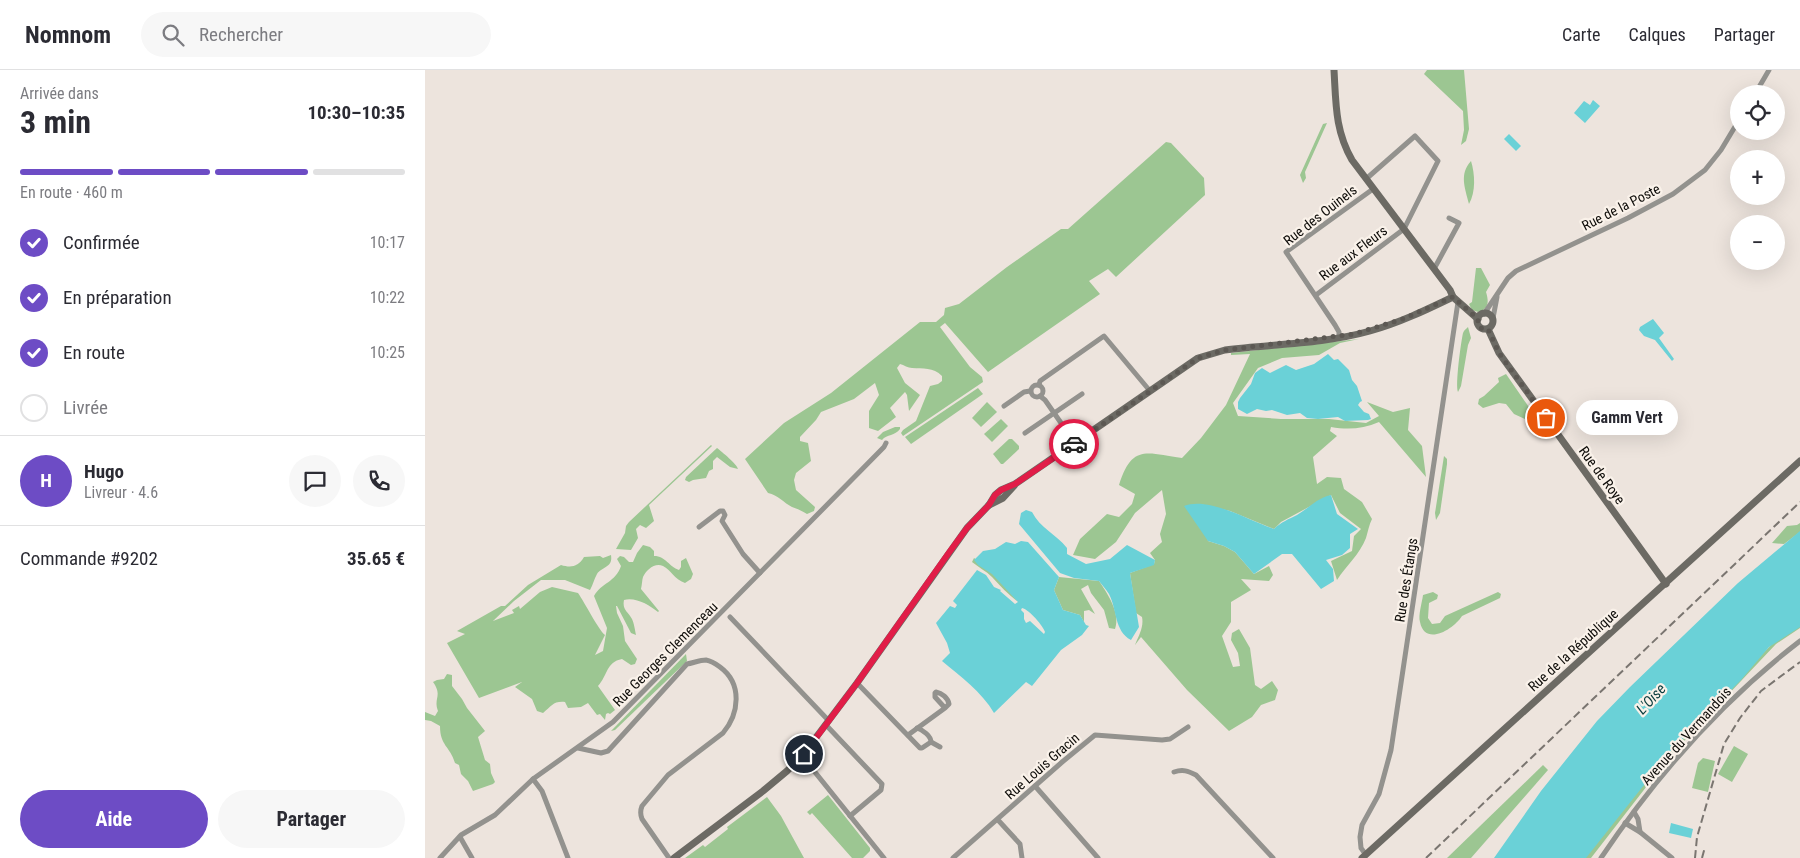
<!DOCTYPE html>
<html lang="fr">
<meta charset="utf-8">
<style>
body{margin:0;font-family:"Roboto Condensed",sans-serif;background:#f7f7f7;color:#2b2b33;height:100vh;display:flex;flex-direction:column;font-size:19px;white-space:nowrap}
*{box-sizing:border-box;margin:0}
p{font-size:16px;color:#7c7c81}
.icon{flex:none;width:28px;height:28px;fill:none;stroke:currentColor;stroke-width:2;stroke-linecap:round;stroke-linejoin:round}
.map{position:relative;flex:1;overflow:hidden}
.side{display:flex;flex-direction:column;background:#fff;width:425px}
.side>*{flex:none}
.fabs{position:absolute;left:1305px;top:15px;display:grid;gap:10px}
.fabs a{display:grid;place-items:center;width:55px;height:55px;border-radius:50%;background:#fff;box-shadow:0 5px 20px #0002;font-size:25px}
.pin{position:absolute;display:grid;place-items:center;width:42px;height:42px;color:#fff;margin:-21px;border:2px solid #fff;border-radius:50%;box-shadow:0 1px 5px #0007}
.courier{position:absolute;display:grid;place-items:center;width:50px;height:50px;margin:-25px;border:4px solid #e11d48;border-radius:50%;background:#fff;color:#222;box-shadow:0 1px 6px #0007}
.bubble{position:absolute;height:35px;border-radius:18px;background:#fff;box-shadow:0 5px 20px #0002;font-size:16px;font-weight:700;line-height:35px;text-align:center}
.overview em{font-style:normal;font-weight:700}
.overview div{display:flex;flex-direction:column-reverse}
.overview{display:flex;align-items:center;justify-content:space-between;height:85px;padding:0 20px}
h1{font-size:32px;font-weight:700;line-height:38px}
.bar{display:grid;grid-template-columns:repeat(4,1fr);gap:8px 5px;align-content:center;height:60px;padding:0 20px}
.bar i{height:6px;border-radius:4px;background:#e1e1e2}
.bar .selected{background:#6d4cc5}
.bar p{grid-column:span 4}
.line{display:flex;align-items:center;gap:12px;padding:0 20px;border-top:1px solid #e1e1e2}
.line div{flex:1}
.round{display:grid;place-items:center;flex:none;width:52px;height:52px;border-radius:26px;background:#f7f7f7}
ol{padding:0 20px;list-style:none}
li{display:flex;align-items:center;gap:15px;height:55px}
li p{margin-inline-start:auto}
li .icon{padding:5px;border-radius:50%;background:#6d4cc5;color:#fff;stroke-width:4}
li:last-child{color:#7c7c81}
li i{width:28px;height:28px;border:2px solid #e1e1e2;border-radius:50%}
.action{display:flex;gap:10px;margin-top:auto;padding:10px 20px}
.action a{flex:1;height:58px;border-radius:30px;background:#6d4cc5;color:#fff;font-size:20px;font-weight:700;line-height:58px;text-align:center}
.action a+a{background:#f7f7f7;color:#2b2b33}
header{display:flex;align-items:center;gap:30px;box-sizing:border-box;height:70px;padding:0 25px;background:#fff;border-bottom:1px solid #e1e1e2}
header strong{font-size:24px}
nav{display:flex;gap:28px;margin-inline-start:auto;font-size:18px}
.search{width:350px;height:45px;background:#f7f7f7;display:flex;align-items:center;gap:12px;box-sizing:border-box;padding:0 18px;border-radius:28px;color:#7c7c81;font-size:19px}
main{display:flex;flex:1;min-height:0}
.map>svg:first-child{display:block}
</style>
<header>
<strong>Nomnom</strong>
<div class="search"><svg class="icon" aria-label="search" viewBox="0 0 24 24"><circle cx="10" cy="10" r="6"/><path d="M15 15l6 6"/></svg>Rechercher</div>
<nav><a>Carte</a><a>Calques</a><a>Partager</a></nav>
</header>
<main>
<section class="side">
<div class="overview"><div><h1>3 min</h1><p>Arrivée dans</p></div><em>10:30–10:35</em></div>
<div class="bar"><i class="selected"></i><i class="selected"></i><i class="selected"></i><i></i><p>En route · 460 m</p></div>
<ol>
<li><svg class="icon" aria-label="check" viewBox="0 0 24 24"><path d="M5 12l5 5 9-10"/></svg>Confirmée<p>10:17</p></li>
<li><svg class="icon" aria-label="check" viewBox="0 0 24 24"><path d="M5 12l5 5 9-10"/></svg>En préparation<p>10:22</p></li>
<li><svg class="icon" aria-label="check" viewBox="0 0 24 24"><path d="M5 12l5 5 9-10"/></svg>En route<p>10:25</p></li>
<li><i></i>Livrée</li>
</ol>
<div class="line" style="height:90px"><b class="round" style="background:#6d4cc5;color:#fff">H</b><div><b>Hugo</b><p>Livreur · 4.6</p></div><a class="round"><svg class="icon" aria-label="chat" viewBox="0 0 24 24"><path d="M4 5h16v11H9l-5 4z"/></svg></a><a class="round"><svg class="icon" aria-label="phone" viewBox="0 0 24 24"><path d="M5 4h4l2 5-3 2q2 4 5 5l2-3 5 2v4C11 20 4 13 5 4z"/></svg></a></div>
<div class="line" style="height:65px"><div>Commande #9202</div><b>35.65 €</b></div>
<div class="action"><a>Aide</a><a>Partager</a></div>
</section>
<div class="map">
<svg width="1375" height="788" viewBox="0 0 1375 788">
<rect width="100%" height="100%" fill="#ede4dd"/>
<!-- green -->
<g fill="#9cc692">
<path d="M1002 0H1039L1044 59 1041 71 1036 75 1039 60 1038 41 999 4Z"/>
<path d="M902 53 880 102 881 108 878 113 875 105 898 54Z"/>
<path d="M741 72 746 73 779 108 780 125 691 207 683 199 664 211 675 224 563 302 520 253 515 257 545 297 557 307 558 312 478 366 476 363 478 360 491 351 505 316 513 314 517 311V306C508 297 498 299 487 298 483 298 479 295 475 294L472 298 480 313 495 325 484 341 482 325 480 322 465 338 471 347 453 361 444 358V341L454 325 450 313 429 329 396 342 391 350 375 367V371L383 373 386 391 371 403 369 410 371 420 390 437 389 441 382 444C377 441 373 439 367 437 359 433 353 425 343 423L320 389 359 353 406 323 495 252H511L519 245 520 238 534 234 582 197 636 159H643Z"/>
<path d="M1046 91C1050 104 1051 122 1044 134 1040 118 1034 104 1046 91Z"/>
<path d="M1051 198H1056L1065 215 1061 222C1064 232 1064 239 1053 242L1047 240 1044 234 1047 232Z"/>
<path d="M1043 257 1046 268 1043 275 1036 316 1033 322C1030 315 1036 272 1038 263 1040 259 1040 260 1043 257Z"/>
<path d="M934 269 915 273 894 285 857 288 833 298 808 333 813 346 856 349H904L941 353 954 346 942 332 968 342 985 338 983 360 997 376 1001 407 954 352C938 359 923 360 906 357L905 361 912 366 888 387 892 414 902 407 916 408 919 419 937 432 947 449C944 455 943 461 941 468 935 484 921 496 912 510L906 491 927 481 929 466 936 459 915 443 906 425 856 452 849 459 805 441 775 434 783 471 799 476 810 482 829 504 844 496 848 505 844 511 816 509 826 520 806 532V552L797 566 808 597 815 596 813 583 806 570 807 563 814 559 825 578 830 615 836 619 847 611 853 620 850 630 836 635 827 647 804 661 762 620 716 567 710 575C714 565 719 557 717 547L711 543 705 503 729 494 730 490 725 483 737 472 735 464 741 444 737 420 710 443 691 472 670 489 648 485 655 469 682 444 694 447 707 434 710 424 694 415C707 374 721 383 757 388L776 368 801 335 825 284 806 285V283Z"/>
<path d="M1081 304 1110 346H1107L1104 351 1089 344 1081 334 1074 333 1058 338 1053 334 1054 329 1059 326 1074 312 1073 308Z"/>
<path d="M553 318 558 324 486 374 480 367Z"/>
<path d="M562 332 572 342 556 357 547 348Z"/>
<path d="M576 349 583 356 567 372 559 364Z"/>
<path d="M470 357H475V359C470 366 462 364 457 370L452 368 458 362Z"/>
<path d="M584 369H587L594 376V379L578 394H576L568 384Z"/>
<path d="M286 375 287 376 224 435 229 451 221 458 215 455 211 459 213 468 206 480 191 479 200 463 201 456 204 452Z"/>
<path d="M292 378C297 382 312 394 313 399L305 397 292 387 288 391V399L284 401 281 408 268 410 264 412 260 410 261 407Z"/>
<path d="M1019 386 1022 389V394L1015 443 1011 450 1010 443Z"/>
<path d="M1375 453V462L1359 474 1347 473 1362 456 1372 455Z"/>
<path d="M218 475 225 477 229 481V486C241 486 244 497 254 500L256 497V491L261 488 268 504 266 509 260 513C249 509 246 500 238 496 230 492 221 500 218 507 217 510 217 515 216 519L234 541 233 542C224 535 211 527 199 530 197 540 203 541 207 549 209 553 210 560 211 565L206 563 192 536H191L192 543 198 556 200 571 212 589 210 594 206 595 197 589C181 592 183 605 173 616L190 640 185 644 183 643 181 644 180 650 175 644 172 645 163 633 156 637 143 638 140 632C128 631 127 636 118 643L112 641 107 629 90 617 97 612 54 628 22 573 40 564 32 561 76 536H80L103 515 136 495C146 498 153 497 159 487L175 486 178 488 186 485C188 498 178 496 172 504 169 509 168 515 165 520L140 510H116L89 531 68 551 89 543 87 540 94 536 95 539 115 522 127 517 153 523C160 533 173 559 180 565L170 585 178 581 182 558 169 526C176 513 191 512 196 496L192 489 195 486 199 487 204 492H208L212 483Z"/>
<path d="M549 488 569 503 593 532C583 524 575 516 567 507 561 501 553 497 547 492Z"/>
<path d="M634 507 674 511C682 523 696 543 690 559L684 558 679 540 666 523 663 515 656 519 670 544 664 540 659 541V552L655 545 638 540 629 520Z"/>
<path d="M1008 522 1013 525 1012 529 1004 533 1003 548 1007 554 1015 553 1020 546 1073 522 1076 524 1075 528 1037 546C1029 559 1000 577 995 552 993 545 997 533 998 525Z"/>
<path d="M1375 551V558L1351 574 1246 685 1166 788H1160L1239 684 1349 572Z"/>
<path d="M261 584 262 591 190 660 186 661Z"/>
<path d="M22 604 27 605V616L37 629 42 638 60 661 53 667 60 690 65 694 66 703 70 712 68 714 48 721 43 711 36 704 34 695 30 693C25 676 15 676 15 656L6 651 0 650V642L10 646 13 641C8 628 18 626 8 612L12 610 19 609Z"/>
<path d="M1309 676 1323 684 1307 712 1293 704Z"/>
<path d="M1278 688 1290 691 1283 722 1267 718 1273 693Z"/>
<path d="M1118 695 1123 700 1046 788H1022Z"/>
<path d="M403 725 445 778V781L438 788H427L387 743 385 745 382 742Z"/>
<path d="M342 727 356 746 379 788H260L278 775 280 777 303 759 302 757Z"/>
</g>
<!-- water -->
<g fill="#6ad1d7" fill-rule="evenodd">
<path d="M1168 30 1175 36 1160 53 1149 43 1159 31 1165 35Z"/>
<path d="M1084 64 1096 76 1091 81 1079 69Z"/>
<path d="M1228 249 1239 263 1234 268 1249 289 1247 291 1230 270 1219 266 1214 260 1215 257Z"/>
<path d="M903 284 909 290 913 289 924 300 927 310 932 316 937 331 935 332 933 335 939 342 944 344 946 349 943 350 920 351 913 347 893 349 882 348 875 343 862 345 847 340 841 341 832 339 822 344 813 339V332L815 328 826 314 830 303 837 298 845 303 861 295 871 300 889 294Z"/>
<path d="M906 425 912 444 933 459 925 464V478L917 485 901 490 908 499 909 511 896 519 867 484H857L829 504 810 482 799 476 783 471 759 436C783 426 825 451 849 459 856 452 864 449 872 445 884 438 892 428 906 425Z"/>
<path d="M601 440 607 442C615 458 631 464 642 478V484L661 494 685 489 702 475 730 490 729 495 705 503 714 557 706 570C689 561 692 539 684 524 681 519 677 515 674 511L649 508 635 503 594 454 596 443Z"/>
<path d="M1375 461V557L1344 577 1316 610 1246 681 1161 788H1069L1116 721 1172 651 1205 617 1313 513Z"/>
<path d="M596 471 603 472 634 507 629 520 638 540 655 545 661 555 664 556 657 565 636 580 607 616 601 612 569 643C557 622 535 606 517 591L525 583 522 573 511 553 525 536 530 538 532 535 528 531 552 500 561 505 569 517 576 520 575 521 590 534 593 532 567 504 553 495 549 490 558 481 570 479 581 472 590 474ZM597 538C605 540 618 556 620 562L619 564 605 551 601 553 599 549V543L596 540Z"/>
<path d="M1246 753 1268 759 1266 768 1244 763Z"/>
</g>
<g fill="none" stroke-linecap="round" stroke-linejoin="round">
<!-- street -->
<g stroke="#93928e" stroke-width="5">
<path d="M1330 24 1344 0"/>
<path d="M1009 199 1034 153 1024 148"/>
<path d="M891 225 979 159 1013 91 990 66 941 109"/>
<path d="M1059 244 1083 208 1091 201 1203 148 1248 124 1280 100 1296 80 1314 50"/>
<path d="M1068 248 1072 227"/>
<path d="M914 267V262L910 255 861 182 948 119"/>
<circle cx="612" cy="321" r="6"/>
<path d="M614 315 615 311 679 266 725 321"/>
<path d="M615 326 620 330 650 373"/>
<path d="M579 336 599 322 605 321"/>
<path d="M600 363 657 324"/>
<path d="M274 457 295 441H298L300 445 297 451 318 484 335 503"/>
<path d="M305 547 404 651"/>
<path d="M432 613 495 678H497L506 672 515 677"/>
<path d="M401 655 457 714 456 720 425 746"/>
<path d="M492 658C498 660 506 666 506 672"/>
<path d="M483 665 520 638 524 634C523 628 517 623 511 622L510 623V627L520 638"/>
<path d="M153 678 176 683 183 681 262 594C268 593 275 590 281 590 287 591 291 594 295 597 318 614 314 644 298 663L243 705 217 736C215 741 215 744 217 749L244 788"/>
<path d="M377 686 459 788"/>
<path d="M749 702C758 699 763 701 771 705L848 788"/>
<path d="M108 709 117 721 143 788"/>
<path d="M610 716 673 788"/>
<path d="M1209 742 1213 749 1215 762"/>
<path d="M573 750 595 774 597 788"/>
<path d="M1200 753 1215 762 1247 788"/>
<path d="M35 767 47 788"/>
<path d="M941 785 936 778 935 767 937 755 954 724 966 680 1033 232"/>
<path d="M15 788 36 765 70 745 108 709 188 652 459 377 461 373"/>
<path d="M528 788 636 693 670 665 737 670 745 669 763 657"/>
<path d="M1176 788C1231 706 1297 631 1375 571"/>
</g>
<!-- secondary -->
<g stroke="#6c6a64" stroke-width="7">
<path d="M909 0C911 34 910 60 927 90L1025 220 1028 227 1053 249"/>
<circle cx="1060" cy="251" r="8"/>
<path d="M1063 259 1074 283 1241 514"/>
<path d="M564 435 578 428 589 416"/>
<path d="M249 788 338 721 362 701 377 686 432 613 542 458 564 435 570 425 576 420 590 414 773 288 800 280C848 274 899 274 945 261 974 253 1001 240 1028 227"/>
<path d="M937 788 1375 391"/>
</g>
<!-- rail -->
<g stroke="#7a7570" stroke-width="2" stroke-dasharray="8 4" stroke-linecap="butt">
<path d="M1001 788 1375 432"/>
<path d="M1270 788 1272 767 1299 674 1315 648 1336 621 1375 592"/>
<path d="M1277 788 1280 777"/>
</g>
</g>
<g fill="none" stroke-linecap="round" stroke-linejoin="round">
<!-- done -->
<path stroke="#5c5853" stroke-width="5" stroke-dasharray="0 9" d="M649 374 773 288 800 280 929 264 978 249 1028 227 1053 249V253L1055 258 1063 259 1074 283 1121 348"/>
<!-- route -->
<path stroke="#e11d48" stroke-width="6" d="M379 684 432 613 523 484 542 458 564 435 570 425 576 420 590 414 649 374"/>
</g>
<g text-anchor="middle" stroke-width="4.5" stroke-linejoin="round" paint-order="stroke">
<!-- street labels -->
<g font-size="14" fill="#0e0c09" stroke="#faf2ea">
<text transform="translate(1196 137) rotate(-27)" y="5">Rue de la Poste</text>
<text transform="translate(895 145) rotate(-38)" y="5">Rue des Ouinels</text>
<text transform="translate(928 183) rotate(-37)" y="5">Rue aux Fleurs</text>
<text transform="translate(1177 405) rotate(54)" y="5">Rue de Roye</text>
<text transform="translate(981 510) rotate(-81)" y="5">Rue des Étangs</text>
<text transform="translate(1148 580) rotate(-42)" y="5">Rue de la République</text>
<text transform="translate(240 584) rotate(-45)" y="5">Rue Georges Clemenceau</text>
<text transform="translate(1261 666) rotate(-48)" y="5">Avenue du Vermandois</text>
<text transform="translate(617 696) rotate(-41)" y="5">Rue Louis Gracin</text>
</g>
<!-- water labels -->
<g font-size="15" font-style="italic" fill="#083b3d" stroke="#faf2ea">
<text transform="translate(1226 629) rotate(-47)" y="5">L'Oise</text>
</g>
</g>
</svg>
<div class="fabs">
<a><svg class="icon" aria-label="locate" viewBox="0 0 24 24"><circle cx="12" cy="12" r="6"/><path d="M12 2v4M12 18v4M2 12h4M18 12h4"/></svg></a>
<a>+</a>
<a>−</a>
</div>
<div class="pin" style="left:1121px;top:348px;background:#ea580c"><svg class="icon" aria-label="bag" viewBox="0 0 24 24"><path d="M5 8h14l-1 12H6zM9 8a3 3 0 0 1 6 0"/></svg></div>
<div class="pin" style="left:379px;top:684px;background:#1f2937"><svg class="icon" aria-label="home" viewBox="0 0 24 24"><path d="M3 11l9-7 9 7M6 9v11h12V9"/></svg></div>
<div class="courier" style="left:649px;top:374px"><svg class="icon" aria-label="car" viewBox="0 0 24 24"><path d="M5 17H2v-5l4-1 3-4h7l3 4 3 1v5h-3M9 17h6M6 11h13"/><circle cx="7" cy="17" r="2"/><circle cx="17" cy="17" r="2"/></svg></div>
<div class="bubble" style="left:1151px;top:330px;width:102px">Gamm Vert</div>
</div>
</main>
